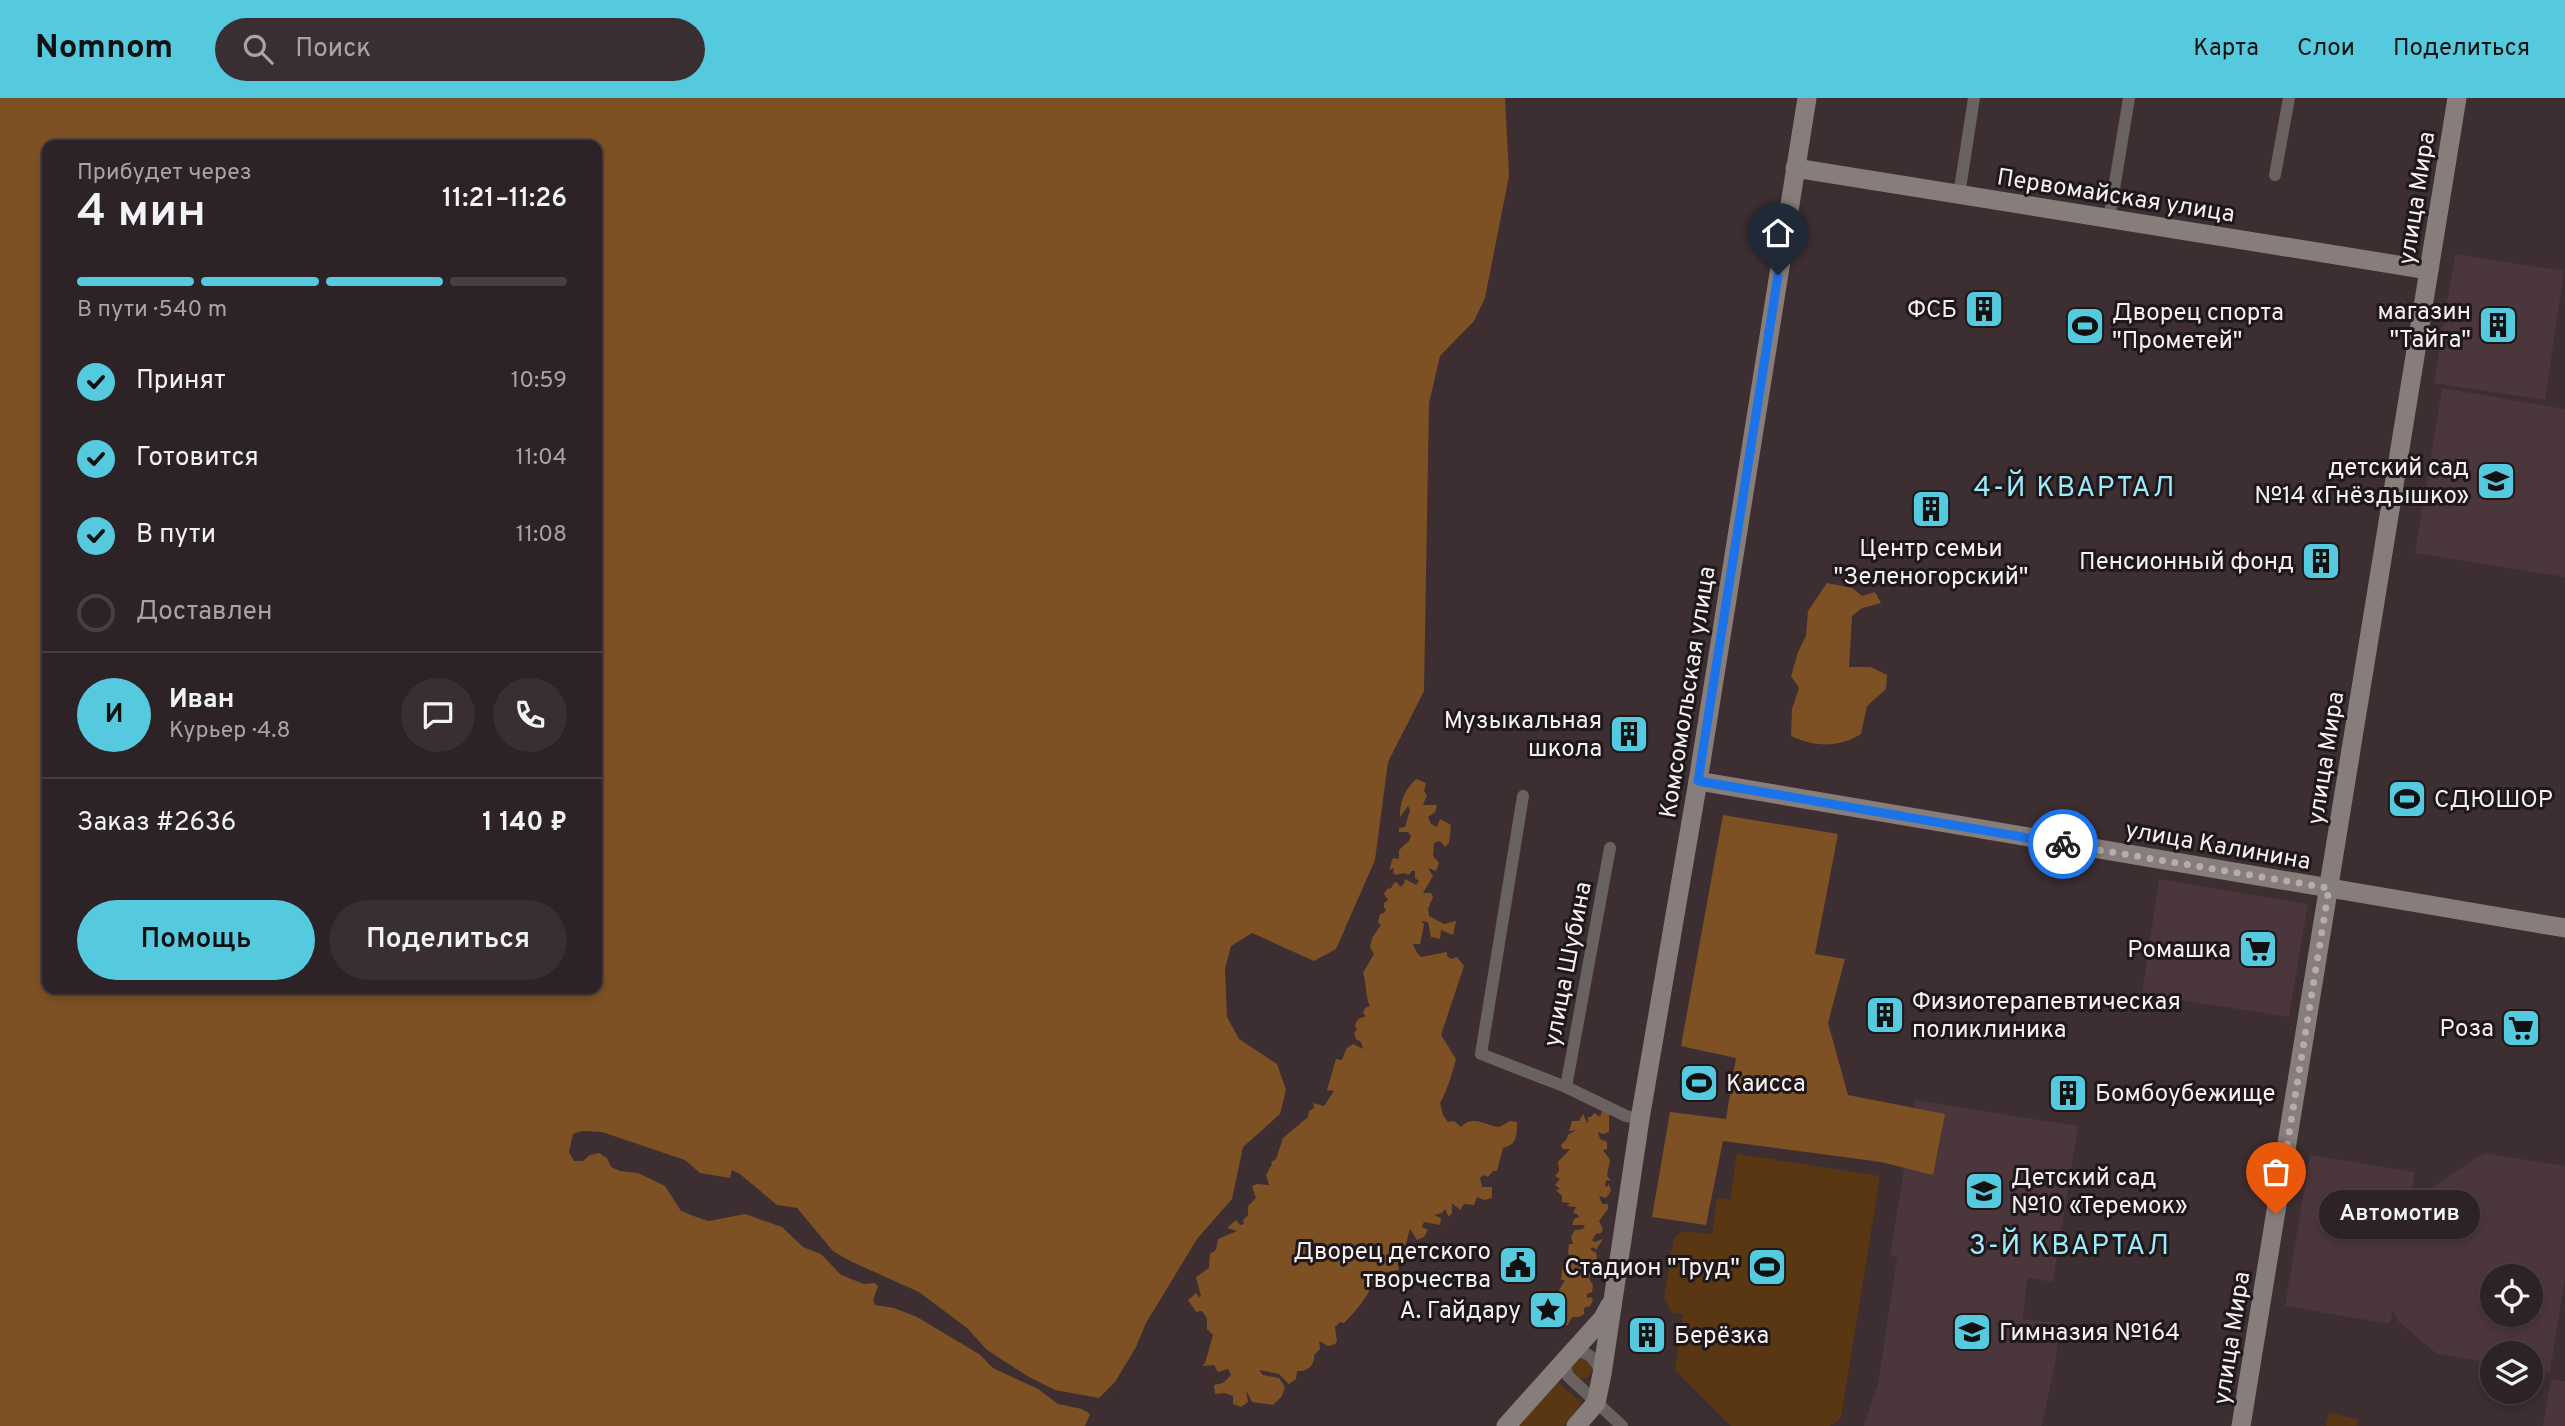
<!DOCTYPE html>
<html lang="ru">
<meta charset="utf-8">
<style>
body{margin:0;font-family:Overpass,sans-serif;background:#392f32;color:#f1f3f6;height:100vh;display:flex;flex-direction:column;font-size:26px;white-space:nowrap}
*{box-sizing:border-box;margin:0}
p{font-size:23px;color:#a7a4a7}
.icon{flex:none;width:38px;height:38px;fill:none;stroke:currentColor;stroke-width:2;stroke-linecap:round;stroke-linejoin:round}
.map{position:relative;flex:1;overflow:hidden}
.side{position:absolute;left:42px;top:42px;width:560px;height:854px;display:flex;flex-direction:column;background:#2d2225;border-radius:14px;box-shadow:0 4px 10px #0003,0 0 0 2px #483f42}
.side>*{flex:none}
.fabs{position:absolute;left:2480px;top:1166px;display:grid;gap:14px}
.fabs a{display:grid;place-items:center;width:63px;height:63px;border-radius:50%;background:#2d2225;box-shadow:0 4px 10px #0003,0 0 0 2px #483f42;font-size:35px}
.pin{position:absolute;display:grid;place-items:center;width:60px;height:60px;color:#fff;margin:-72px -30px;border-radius:50% 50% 50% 0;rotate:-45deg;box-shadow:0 0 7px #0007}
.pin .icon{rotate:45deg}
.courier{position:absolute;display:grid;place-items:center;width:70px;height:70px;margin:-35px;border:5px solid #1a73e8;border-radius:50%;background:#fff;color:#222;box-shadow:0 2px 9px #0007}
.bubble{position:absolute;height:49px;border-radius:24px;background:#2d2225;box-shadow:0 4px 10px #0003,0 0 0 2px #483f42;font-size:23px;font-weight:600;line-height:49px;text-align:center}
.summary em{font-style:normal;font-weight:600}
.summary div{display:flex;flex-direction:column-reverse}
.summary{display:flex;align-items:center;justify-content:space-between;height:119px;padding:0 35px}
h1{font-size:46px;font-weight:600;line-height:52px}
.bar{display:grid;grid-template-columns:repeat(4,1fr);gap:10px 7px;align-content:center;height:84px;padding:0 35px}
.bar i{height:9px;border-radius:5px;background:#483f42}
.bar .on{background:#55cadf}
.bar p{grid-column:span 4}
.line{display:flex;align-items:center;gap:18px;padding:0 35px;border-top:2px solid #483f42}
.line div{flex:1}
.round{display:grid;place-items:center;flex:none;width:74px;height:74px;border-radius:37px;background:#392f32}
ol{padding:0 35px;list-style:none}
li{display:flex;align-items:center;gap:21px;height:77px}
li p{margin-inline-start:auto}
li .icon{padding:7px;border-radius:50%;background:#55cadf;color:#111;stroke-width:4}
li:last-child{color:#a7a4a7}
li i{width:38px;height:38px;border:4px solid #483f42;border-radius:50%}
.action{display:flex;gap:14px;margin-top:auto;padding:14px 35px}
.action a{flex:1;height:80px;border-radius:42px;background:#55cadf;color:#111;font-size:28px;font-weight:600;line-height:80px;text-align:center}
.action a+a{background:#392f32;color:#f1f3f6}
header{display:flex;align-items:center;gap:42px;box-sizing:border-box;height:98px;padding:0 35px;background:#55cadf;color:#111}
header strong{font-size:33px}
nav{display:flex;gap:38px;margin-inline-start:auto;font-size:24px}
.search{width:490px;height:63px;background:#392f32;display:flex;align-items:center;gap:18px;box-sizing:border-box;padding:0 24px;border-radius:38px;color:#a7a4a7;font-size:26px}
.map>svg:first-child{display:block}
</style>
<header>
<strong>Nomnom</strong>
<div class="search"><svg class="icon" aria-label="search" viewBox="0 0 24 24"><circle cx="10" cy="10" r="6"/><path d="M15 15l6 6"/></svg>Поиск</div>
<nav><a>Карта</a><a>Слои</a><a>Поделиться</a></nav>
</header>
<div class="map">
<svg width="2565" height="1328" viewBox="0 0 2565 1328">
<rect width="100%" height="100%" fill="#3c2e31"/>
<!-- built -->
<g fill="#4b363b" fill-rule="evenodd">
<path d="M2455 156 2564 173 2545 302 2434 285Z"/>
<path d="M2442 290 2565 311V479L2415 455Z"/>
<path d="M2159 781 2308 806 2289 919 2142 896Z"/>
<path d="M1915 1002 2078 1028 2053 1184 2027 1180 2023 1221 2059 1225 2056 1260 2042 1328H1864L1878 1286 1897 1159 1890 1158Z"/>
<path d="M2484 1055 2565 1068V1180L2550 1274 2531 1271 2530 1255H2492V1265L2437 1256 2398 1223 2393 1213 2390 1226 2285 1208 2310 1057 2415 1074 2410 1104ZM2492 1178H2530V1216H2492Z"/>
<path d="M2551 1281 2565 1283V1328H2543Z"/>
</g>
<!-- green -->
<g fill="#593712">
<path d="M1737 1056 1880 1078 1841 1320 1830 1328H1731L1675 1272 1683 1216 1671 1214 1664 1199 1674 1140 1684 1133 1712 1136 1717 1100 1730 1102Z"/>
<circle cx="1582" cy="1271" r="10"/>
<path d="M1555 1282 1582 1305 1564 1328H1514Z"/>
<path d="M2329 1315 2358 1321 2357 1328H2326Z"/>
</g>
<!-- forest -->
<g fill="#7e5124" fill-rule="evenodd">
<path d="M0 0H1505L1509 78 1485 200 1474 223 1440 258 1429 305 1424 593 1388 664 1375 762 1336 851 1314 863 1252 835 1231 848 1225 871 1227 919 1239 941 1277 966 1286 992 1280 1016 1243 1049 1232 1101 1197 1141 1146 1225 1136 1249 1115 1284 1099 1300 1055 1292 1029 1279 987 1252 967 1230 919 1194 850 1163 833 1153 797 1110 777 1107 740 1076 732 1072 730 1080 700 1075 685 1062 602 1034 582 1033 573 1036 569 1054 574 1063H583L590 1057 599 1055 607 1060 611 1069 620 1073 638 1075 665 1088 681 1113 699 1120 709 1123 745 1116 782 1129 803 1149 821 1156 841 1177 864 1186 875 1185 878 1188 873 1202 875 1207 894 1210 917 1219 979 1256 993 1270 1038 1291 1058 1306 1082 1311 1090 1316 1085 1328H0ZM597 47V891H47V47Z"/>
<path d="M1827 485 1852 490 1862 498 1875 494 1881 505 1862 510 1852 518 1849 569H1871L1887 577 1886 591 1867 608 1861 636C1838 650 1815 649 1791 638L1792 611 1799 590 1791 578 1798 554 1806 538 1808 513Z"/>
<path d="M1416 681 1426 685 1424 693 1427 697 1423 707H1437L1435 714 1428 719 1431 726 1437 729 1440 721 1451 727 1449 745 1445 749 1440 743 1434 745 1433 758 1439 765 1436 773 1428 770 1433 778 1423 795H1431L1433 799 1428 811 1429 818 1444 826 1456 823 1453 837 1441 832 1440 841 1431 839 1428 824 1421 823 1424 826 1420 846H1413L1417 855 1421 859 1447 854V858L1451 861 1457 859 1464 868 1441 937 1456 961C1453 973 1446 996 1440 1005L1443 1017 1448 1024 1454 1023 1461 1029C1472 1016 1486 1028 1499 1029L1510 1023 1517 1024C1517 1037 1517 1047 1503 1050L1497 1073H1493L1488 1079 1483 1077 1480 1080 1482 1089H1492V1100L1484 1102 1477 1099 1474 1107 1464 1106 1460 1112 1452 1105V1115L1449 1119 1445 1111 1442 1115 1434 1117 1441 1120 1440 1127 1424 1124 1422 1129 1428 1132 1424 1139 1417 1142 1410 1131 1403 1157 1397 1161 1399 1172 1382 1175 1380 1184 1374 1182C1369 1198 1356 1213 1344 1225L1340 1224 1335 1229 1337 1243 1335 1246 1328 1248 1319 1243 1320 1251 1314 1257C1315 1267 1308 1274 1297 1273L1296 1281 1289 1286 1279 1276 1259 1272 1263 1277 1279 1280 1285 1289 1282 1298 1273 1307 1252 1304 1246 1292 1248 1304 1241 1309 1233 1306V1298L1225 1295 1215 1296 1214 1287 1223 1285 1231 1277 1228 1271 1218 1274 1214 1267 1202 1268 1205 1265 1213 1237 1207 1231V1220L1202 1213 1196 1214 1188 1202 1196 1195 1199 1199 1201 1198 1196 1179 1209 1170 1210 1156 1216 1152 1218 1141 1237 1133 1227 1130 1236 1122 1240 1127 1244 1126 1243 1122 1248 1117V1108L1256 1100 1252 1088 1257 1086 1269 1087 1266 1077 1272 1066 1271 1064 1276 1061 1283 1040 1308 1019 1309 1013 1314 1010 1313 1005 1324 1008 1334 993 1327 992 1336 961 1342 962 1346 951 1353 946 1363 951 1361 944 1356 941 1354 934 1357 932 1355 927 1358 921 1366 918 1363 915 1365 910 1370 908C1365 897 1367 887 1363 875L1374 856 1370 849 1372 840 1381 827 1378 825 1380 816 1384 815 1386 811 1384 810V805L1388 802 1384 796 1387 791 1391 790 1394 785 1397 784 1400 789 1404 786 1405 781 1416 787 1419 783 1415 780V773H1412L1408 777 1404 775 1396 777 1393 775 1394 770 1389 772 1393 760 1399 761V752L1409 743 1411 738 1408 734H1399V730L1405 729 1410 712 1408 708 1400 719C1400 704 1404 692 1416 681Z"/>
<path d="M1723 717 1838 736 1815 856 1845 861 1828 925 1848 997 1945 1016 1933 1077 1881 1064 1723 1043 1706 1127 1652 1119 1670 1014 1726 1021 1736 960 1681 948Z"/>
<path d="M1603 1011 1609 1015V1034L1603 1036 1598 1034 1600 1041 1607 1044V1051L1603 1052 1610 1062 1607 1078 1611 1083 1606 1082 1605 1088 1607 1089 1609 1086 1611 1093 1606 1100 1599 1098 1602 1106H1608V1111L1599 1123 1603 1131 1601 1135 1596 1136 1592 1142 1594 1144 1603 1141 1596 1152 1594 1149 1590 1151 1596 1155 1598 1164 1589 1180 1593 1188 1592 1194 1587 1196V1200L1591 1199 1593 1202 1590 1208 1584 1210V1216L1579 1219H1572L1568 1227H1560L1557 1222 1552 1221 1550 1218 1554 1214 1552 1204 1559 1202 1561 1199 1559 1192 1565 1182H1561L1563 1166 1570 1158 1568 1155 1569 1146H1573L1571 1139 1575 1132 1583 1131 1585 1127H1572L1574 1121 1579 1119 1577 1116 1573 1115 1576 1109 1567 1108 1570 1105 1562 1104V1098L1556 1092 1560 1091 1555 1087 1560 1081 1555 1078 1559 1073 1558 1064 1570 1051H1563L1561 1047 1567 1041 1568 1037 1576 1032 1569 1033 1572 1023H1579L1583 1016 1588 1026V1019H1591L1594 1015 1600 1019Z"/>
</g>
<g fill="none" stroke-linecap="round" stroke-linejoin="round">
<!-- street -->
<g stroke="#696261" stroke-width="12">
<path d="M2275 77 2289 0"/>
<path d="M1959 97 1974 0"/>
<path d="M2109 121 2129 0"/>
<path d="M1523 698 1481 956 1566 989 1626 1018 1640 1021"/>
<path d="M1566 989 1610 750"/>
<path d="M1573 1255C1589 1251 1596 1263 1602 1276"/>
<path d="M1566 1262 1565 1268 1568 1278 1622 1328"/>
</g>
<!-- secondary -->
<g stroke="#877d7a" stroke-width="19">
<path d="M1795 70 2429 172"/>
<path d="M1698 683 2565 830"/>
<path d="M1506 1328 1603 1220 1610 1207"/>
<path d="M1576 1328 1596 1305 1602 1276 1640 1021 1698 683 1807 0"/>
<path d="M2241 1328 2457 0"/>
</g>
</g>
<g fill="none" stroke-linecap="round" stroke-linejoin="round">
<!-- done -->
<path stroke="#b6abae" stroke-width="7" stroke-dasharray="0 12.6" d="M2063 746 2329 790 2276 1116"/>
<!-- route -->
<path stroke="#1a73e8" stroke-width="9" d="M1778 177 1698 683 2063 746"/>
</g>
<!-- icons -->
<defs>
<g id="building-square" transform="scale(2.0125)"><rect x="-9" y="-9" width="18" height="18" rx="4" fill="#55cadf" stroke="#1f181a"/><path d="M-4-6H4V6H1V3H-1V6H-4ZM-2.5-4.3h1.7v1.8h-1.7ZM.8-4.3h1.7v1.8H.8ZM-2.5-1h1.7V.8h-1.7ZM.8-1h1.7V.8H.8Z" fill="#111"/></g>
<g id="stadium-square" transform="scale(2.0125)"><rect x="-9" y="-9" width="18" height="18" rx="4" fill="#55cadf" stroke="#1f181a"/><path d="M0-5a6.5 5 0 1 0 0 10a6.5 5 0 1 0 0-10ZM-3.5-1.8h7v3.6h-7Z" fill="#111"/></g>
<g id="school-square" transform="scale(2.0125)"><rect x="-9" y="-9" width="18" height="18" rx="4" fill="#55cadf" stroke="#1f181a"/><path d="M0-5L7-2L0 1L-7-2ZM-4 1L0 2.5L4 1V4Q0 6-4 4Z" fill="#111"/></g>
<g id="supermarket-square" transform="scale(2.0125)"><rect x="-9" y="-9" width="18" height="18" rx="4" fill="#55cadf" stroke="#1f181a"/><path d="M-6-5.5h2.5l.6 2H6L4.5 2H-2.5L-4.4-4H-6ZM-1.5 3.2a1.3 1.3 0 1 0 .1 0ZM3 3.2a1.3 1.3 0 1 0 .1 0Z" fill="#111"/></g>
<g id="civic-square" transform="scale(2.0125)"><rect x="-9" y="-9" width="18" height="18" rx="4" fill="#55cadf" stroke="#1f181a"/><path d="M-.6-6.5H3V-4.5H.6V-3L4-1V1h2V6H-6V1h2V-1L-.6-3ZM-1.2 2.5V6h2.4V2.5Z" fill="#111"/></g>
<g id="sight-square" transform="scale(2.0125)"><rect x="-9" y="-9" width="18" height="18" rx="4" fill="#55cadf" stroke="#1f181a"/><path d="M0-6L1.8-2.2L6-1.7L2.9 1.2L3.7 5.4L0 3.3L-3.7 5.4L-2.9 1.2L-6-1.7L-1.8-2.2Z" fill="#111"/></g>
</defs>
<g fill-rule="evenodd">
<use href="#building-square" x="1984" y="211"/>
<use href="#building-square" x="2498" y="227"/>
<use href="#stadium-square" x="2085" y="228"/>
<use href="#school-square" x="2496" y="383"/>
<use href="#building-square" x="1931" y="411"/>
<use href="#building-square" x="2321" y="463"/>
<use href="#building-square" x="1629" y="636"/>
<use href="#stadium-square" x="2407" y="701"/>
<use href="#supermarket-square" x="2258" y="851"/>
<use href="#building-square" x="1885" y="917"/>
<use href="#supermarket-square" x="2521" y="930"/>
<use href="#stadium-square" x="1699" y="985"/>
<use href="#building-square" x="2068" y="995"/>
<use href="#school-square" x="1984" y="1093"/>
<use href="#civic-square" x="1518" y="1167"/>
<use href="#stadium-square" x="1767" y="1169"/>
<use href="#sight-square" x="1548" y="1212"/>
<use href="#school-square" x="1972" y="1234"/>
<use href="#building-square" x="1647" y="1237"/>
</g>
<g text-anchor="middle" stroke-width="6" stroke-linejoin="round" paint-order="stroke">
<!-- street labels -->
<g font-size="24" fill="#f8eff1" stroke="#1f181a">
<text transform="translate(2116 97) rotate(9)" y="8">Первомайская улица</text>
<text transform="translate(2416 100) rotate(-81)" y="8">улица Мира</text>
<text transform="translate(1687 594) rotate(-81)" y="8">Комсомольская улица</text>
<text transform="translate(2325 660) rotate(-81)" y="8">улица Мира</text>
<text transform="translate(2218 747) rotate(10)" y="8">улица Калинина</text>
<text transform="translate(1567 866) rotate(-79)" y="8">улица Шубина</text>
<text transform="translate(2231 1240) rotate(-81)" y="8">улица Мира</text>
</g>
<!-- poi labels -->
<g font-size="24" fill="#f8eff1" stroke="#1f181a" text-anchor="end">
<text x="1957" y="219">ФСБ</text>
<text x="2471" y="221">магазин<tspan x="2471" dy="28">"Тайга"</tspan></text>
<text x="2112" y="222" text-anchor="start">Дворец спорта<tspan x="2112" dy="28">"Прометей"</tspan></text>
<text x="2469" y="377">детский сад<tspan x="2469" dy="28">№14 «Гнёздышко»</tspan></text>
<text x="1931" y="458" text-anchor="middle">Центр семьи<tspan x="1931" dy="28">"Зеленогорский"</tspan></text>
<text x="2294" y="471">Пенсионный фонд</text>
<text x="1602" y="630">Музыкальная<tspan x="1602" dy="28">школа</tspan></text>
<text x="2434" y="709" text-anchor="start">СДЮШОР</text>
<text x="2231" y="859">Ромашка</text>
<text x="1912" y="911" text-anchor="start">Физиотерапевтическая<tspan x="1912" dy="28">поликлиника</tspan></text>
<text x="2494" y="938">Роза</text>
<text x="1726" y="993" text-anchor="start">Каисса</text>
<text x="2095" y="1003" text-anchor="start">Бомбоубежище</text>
<text x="2011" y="1087" text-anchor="start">Детский сад<tspan x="2011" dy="28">№10 «Теремок»</tspan></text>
<text x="1491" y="1161">Дворец детского<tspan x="1491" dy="28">творчества</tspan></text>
<text x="1740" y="1177">Стадион "Труд"</text>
<text x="1521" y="1220">А. Гайдару</text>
<text x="1999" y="1242" text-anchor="start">Гимназия №164</text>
<text x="1674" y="1245" text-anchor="start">Берёзка</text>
</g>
<!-- quarter labels -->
<g font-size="28" letter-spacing="2" fill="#9cebfa" stroke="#1f181a">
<text x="2075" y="398">4-Й КВАРТАЛ</text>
<text x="2070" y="1156">3-Й КВАРТАЛ</text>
</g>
</g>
</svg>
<div class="fabs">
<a><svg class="icon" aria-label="locate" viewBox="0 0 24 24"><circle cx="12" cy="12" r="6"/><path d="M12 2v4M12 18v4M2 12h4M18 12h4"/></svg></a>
<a><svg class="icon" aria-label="layers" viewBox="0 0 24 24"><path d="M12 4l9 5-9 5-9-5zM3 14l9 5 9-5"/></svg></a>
</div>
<div class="pin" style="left:2276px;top:1116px;background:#ea580c"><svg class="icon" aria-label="bag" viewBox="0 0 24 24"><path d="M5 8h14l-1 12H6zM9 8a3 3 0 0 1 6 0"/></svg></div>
<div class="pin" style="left:1778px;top:177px;background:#1f2937"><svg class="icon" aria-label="home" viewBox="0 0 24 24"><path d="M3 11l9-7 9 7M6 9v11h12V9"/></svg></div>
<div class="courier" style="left:2063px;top:746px"><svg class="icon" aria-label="bike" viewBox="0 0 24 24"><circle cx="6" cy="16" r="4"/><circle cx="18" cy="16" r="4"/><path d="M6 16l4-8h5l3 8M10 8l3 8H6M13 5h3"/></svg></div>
<div class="bubble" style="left:2319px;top:1092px;width:161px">Автомотив</div>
<section class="side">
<div class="summary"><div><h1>4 мин</h1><p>Прибудет через</p></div><em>11:21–11:26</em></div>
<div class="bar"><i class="on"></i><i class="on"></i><i class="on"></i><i></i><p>В пути · 540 m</p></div>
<ol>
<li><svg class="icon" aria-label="check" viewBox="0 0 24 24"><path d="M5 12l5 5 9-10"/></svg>Принят<p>10:59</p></li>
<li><svg class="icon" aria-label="check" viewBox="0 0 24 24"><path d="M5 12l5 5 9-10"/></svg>Готовится<p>11:04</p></li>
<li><svg class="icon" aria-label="check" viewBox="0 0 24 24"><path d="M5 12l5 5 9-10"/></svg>В пути<p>11:08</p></li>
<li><i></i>Доставлен</li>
</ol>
<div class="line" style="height:126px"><b class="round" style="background:#55cadf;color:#111">И</b><div><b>Иван</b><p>Курьер · 4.8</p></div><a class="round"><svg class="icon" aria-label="chat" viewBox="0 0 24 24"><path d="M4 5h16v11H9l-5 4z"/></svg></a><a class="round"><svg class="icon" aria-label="phone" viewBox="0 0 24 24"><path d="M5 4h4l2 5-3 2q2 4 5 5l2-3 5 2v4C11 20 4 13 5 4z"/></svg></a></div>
<div class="line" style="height:91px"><div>Заказ #2636</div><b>1 140 ₽</b></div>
<div class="action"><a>Помощь</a><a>Поделиться</a></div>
</section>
</div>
